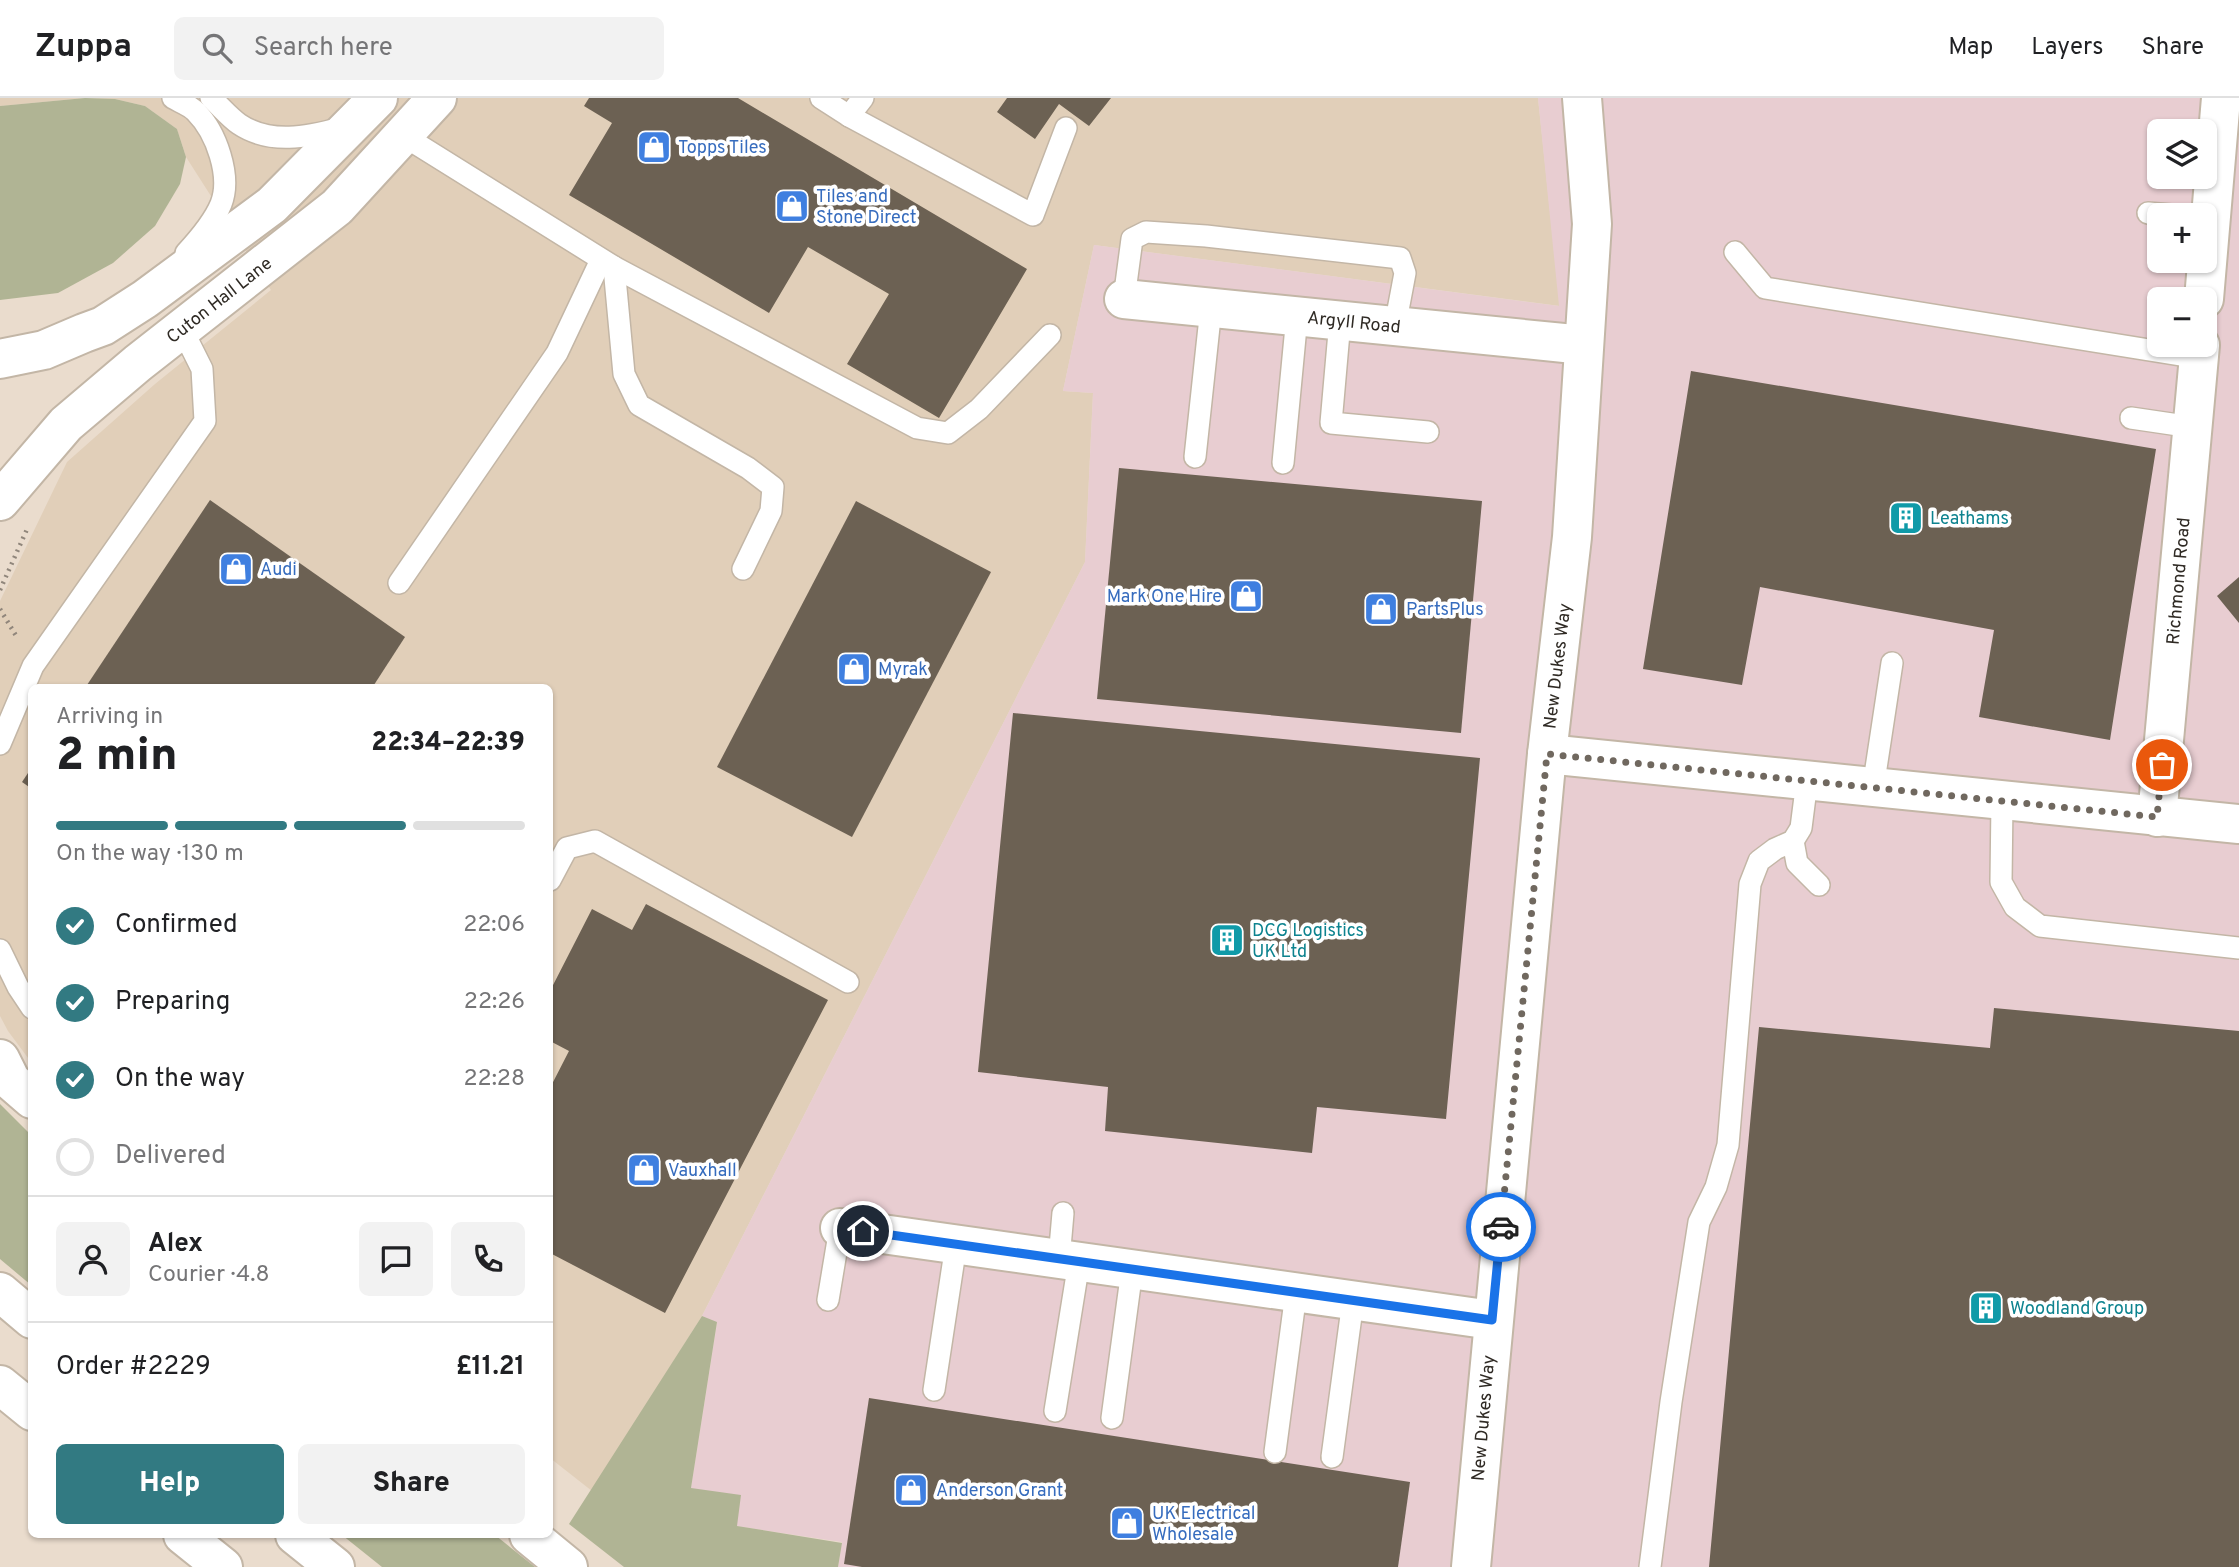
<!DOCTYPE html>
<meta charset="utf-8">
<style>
body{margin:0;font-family:Overpass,sans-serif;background:#f2f2f2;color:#202124;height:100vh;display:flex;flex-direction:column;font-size:26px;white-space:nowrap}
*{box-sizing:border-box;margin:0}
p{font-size:23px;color:#757577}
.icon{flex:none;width:38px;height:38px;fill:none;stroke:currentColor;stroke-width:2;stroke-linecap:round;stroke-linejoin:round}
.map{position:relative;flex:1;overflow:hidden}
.drawer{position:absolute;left:28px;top:586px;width:525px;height:854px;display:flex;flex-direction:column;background:#fff;border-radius:10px;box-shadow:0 2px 5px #0004}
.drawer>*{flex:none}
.tools{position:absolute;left:2147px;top:21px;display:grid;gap:14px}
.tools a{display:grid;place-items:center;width:70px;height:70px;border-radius:10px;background:#fff;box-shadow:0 2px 5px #0004;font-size:35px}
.pin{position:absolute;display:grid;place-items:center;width:60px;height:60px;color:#fff;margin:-30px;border:4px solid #fff;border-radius:50%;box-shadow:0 2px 7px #0007}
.courier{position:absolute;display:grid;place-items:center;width:70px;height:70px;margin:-35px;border:5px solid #1a73e8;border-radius:50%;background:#fff;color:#222;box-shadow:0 2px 9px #0007}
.head em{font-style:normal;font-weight:800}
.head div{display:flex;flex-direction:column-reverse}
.head{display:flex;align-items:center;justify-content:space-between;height:119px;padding:0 28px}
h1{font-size:46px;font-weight:800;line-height:52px}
.bar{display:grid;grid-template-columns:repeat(4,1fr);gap:10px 7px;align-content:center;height:84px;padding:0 28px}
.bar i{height:9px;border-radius:5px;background:#e0e0e0}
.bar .active{background:#327a82}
.bar p{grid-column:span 4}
.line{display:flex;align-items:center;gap:18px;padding:0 28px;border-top:2px solid #e0e0e0}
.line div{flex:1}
.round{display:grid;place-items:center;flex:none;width:74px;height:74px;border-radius:10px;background:#f2f2f2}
ol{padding:0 28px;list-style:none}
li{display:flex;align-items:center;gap:21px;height:77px}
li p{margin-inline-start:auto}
li .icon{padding:7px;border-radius:50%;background:#327a82;color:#fff;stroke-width:4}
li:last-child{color:#757577}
li i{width:38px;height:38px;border:4px solid #e0e0e0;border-radius:50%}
.button{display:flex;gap:14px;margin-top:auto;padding:14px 28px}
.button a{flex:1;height:80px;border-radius:10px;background:#327a82;color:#fff;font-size:28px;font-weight:800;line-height:80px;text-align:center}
.button a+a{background:#f2f2f2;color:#202124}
header{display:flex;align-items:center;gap:42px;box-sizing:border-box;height:98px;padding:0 35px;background:#fff;border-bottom:2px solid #e0e0e0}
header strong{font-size:33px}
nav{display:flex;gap:38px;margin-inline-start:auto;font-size:24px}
.search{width:490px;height:63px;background:#f2f2f2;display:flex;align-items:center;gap:18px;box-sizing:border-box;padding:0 24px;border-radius:10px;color:#757577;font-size:26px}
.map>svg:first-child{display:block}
</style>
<header>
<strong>Zuppa</strong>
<div class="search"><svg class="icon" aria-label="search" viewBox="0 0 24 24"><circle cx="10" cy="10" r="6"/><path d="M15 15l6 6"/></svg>Search here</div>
<nav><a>Map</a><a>Layers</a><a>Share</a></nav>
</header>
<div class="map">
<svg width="2239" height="1469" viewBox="0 0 2239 1469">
<rect width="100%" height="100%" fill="#eadccd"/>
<!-- built -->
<path fill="#e1cfb9" d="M0 0H1538L1560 208 1094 147 1063 293 1093 295 1085 464 702 1218 592 1393 550 1360V590H32L31 964 8 933 0 918V503L67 364 155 286 271 192 186 59 177 31 145 8 115 1 85 0 0 8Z"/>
<!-- industrial -->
<path fill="#e8cdd1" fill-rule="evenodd" d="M1538 0H2239V1469H838L842 1444 736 1428 691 1390 717 1225 702 1218 1085 464 1093 295 1063 293 1094 147 1559 208ZM2160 33H2205V79H2160ZM2160 117H2205V163H2160ZM2160 201H2205V247H2160Z"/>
<!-- green -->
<g fill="#b0b494">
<path d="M85 0 115 1 145 8 177 31 186 59 180 86 155 128 113 165 58 195 0 202V8Z"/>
<path d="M0 1006 31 1037V1187L0 1161Z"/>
<path d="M702 1218 717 1224 691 1390 741 1397 737 1428 842 1445 838 1469H624L569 1426Z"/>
<path d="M342 1437H495L535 1469H382Z"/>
</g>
<!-- building -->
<g fill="#6c6153">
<path d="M589 0H738L1027 171 939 320 847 266 889 196 808 149 769 215 569 97 612 25 584 8Z"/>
<path d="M1007 0H1111L1089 28 1059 6 1035 41 997 14Z"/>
<path d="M1691 273 2156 351 2110 642 1979 619 1994 532 1760 489 1742 587 1643 571Z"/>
<path d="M1119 370 1482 403 1461 635 1097 601Z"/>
<path d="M210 402 405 539 372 590H85Z"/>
<path d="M856 403 991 474 852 739 717 669Z"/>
<path d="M2239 479V525L2217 498Z"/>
<path d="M1013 615 1480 660 1446 1021 1317 1009 1312 1055 1105 1033 1108 989 978 974Z"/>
<path d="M32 669V691L22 684Z"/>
<path d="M646 806 828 902 665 1215 550 1155V990L569 953 550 943V893L592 811 632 832Z"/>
<path d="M1994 910 2239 933V1469H1709L1759 929 1990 950Z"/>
<path d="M869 1300 1410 1384 1398 1469H862L844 1466Z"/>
</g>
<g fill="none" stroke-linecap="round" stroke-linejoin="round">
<!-- service casing -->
<g stroke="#c3b6a6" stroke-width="24">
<g id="service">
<path d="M173 0C180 4 191 8 196 14 216 34 232 78 221 106 214 123 198 142 186 155"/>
<path d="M211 0C220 8 229 19 239 26 270 47 308 39 341 30"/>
<path d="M821 0 849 18 1033 117 1066 30"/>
<path d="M849 18 863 0"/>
<path d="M404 38 614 169 917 330 948 335 979 311 1050 237"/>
<path d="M2148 115 2171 117"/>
<path d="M1735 154 1765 190 2199 260"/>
<path d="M614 169 624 276 639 307 748 370 773 389 771 413 743 471"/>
<path d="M1124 201 1132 141 1146 134 1206 138 1400 160 1405 175 1395 228"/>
<path d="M1340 223 1331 325 1428 334"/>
<path d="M2131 320 2192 329"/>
<path d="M1195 359 1211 210"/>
<path d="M1283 365 1297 218"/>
<path d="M399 485 557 255 601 162"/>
<path d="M0 646 33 568 205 323 202 271 182 231"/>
<path d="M1873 690 1892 565"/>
<path d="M2002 703 2001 784 2015 809 2040 828 2239 850"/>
<path d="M1793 743 1797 765 1819 787"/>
<path d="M550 782 567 750 595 743 848 884"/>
<path d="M0 852 18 889 32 910"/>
<path d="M1059 1161 1063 1115"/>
<path d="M828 1202 840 1130"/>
<path d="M934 1292 956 1147"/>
<path d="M1055 1313 1079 1164"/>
<path d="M1112 1320 1132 1172"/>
<path d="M1275 1354 1296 1195"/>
<path d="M1332 1359 1353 1203"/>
<path d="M1650 1469 1671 1304 1699 1124 1716 1089 1728 1047 1750 786 1759 763 1775 751 1793 743 1801 730 1807 683"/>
</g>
</g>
<!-- minor casing -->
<g stroke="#c3b6a6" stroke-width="42">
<g id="minor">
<path d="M1124 201 1584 247"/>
<path d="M2204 201 2221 0"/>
<path d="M1547 656 2239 726"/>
<path d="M2157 719 2200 247"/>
<path d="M840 1130 1492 1222"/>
<path d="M1471 1469 1547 656 1572 439 1592 126 1582 0"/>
</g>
</g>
<!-- tertiary casing -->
<g stroke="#c3b6a6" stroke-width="42">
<g id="tertiary">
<path d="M0 261 44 252 84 235 103 228 145 201 272 107 378 0"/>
<path d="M0 403 66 326 138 265 337 109 437 0"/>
</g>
</g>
<!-- primary casing -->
<g stroke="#c3b6a6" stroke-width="42">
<g id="primary">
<path d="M0 961 11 983 32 1001"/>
<path d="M0 1194 32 1221"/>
<path d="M0 1287 32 1313"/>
<path d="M183 1437 223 1469"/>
<path d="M295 1437 335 1469"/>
<path d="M529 1437 568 1469"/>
</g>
</g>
<!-- path -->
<g stroke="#90867b" stroke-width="4.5" stroke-dasharray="2 5" stroke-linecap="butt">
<path d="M0 492 28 429"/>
<path d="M0 511 18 541"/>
</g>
<!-- service -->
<use href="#service" stroke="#fff" stroke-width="21"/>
<!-- minor -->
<use href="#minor" stroke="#fff" stroke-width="38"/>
<!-- tertiary -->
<use href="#tertiary" stroke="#fff" stroke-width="38"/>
<!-- primary -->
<use href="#primary" stroke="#fff" stroke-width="38"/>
</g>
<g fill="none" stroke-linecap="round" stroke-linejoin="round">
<!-- done -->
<path stroke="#70685f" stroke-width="7" stroke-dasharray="0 12.6" d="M1501 1129 1547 656 2157 719 2162 667"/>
<!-- route -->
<path stroke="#1a73e8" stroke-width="9" d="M863 1133 1492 1222 1501 1129"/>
</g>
<!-- icons -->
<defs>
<g id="shop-square" transform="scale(1.75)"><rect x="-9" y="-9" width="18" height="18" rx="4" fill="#3f7fe0" stroke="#fff"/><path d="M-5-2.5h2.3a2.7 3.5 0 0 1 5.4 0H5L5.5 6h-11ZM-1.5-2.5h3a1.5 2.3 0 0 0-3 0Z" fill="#fff"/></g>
<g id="building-square" transform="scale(1.75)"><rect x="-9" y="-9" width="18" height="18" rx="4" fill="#0f9aa8" stroke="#fff"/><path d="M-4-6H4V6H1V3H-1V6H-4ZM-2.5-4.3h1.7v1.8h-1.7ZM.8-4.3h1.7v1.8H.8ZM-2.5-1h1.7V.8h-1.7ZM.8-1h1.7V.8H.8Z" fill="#fff"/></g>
</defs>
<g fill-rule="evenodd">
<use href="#shop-square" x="654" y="49"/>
<use href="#shop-square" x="792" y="108"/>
<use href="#building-square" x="1906" y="420"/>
<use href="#shop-square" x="236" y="471"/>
<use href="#shop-square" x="1246" y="498"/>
<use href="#shop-square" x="1381" y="511"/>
<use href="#shop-square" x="854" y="571"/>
<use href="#building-square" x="1227" y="842"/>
<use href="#shop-square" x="644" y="1072"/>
<use href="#building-square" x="1986" y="1210"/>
<use href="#shop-square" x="911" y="1392"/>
<use href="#shop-square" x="1127" y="1425"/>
</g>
<g text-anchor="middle" stroke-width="7" stroke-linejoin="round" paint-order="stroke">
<!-- shop labels -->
<g font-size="18" fill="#366cbe" stroke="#fff" text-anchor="start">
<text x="678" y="55">Topps Tiles</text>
<text x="816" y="104">Tiles and<tspan x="816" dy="21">Stone Direct</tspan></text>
<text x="260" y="477">Audi</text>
<text x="1222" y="504" text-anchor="end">Mark One Hire</text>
<text x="1406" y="517">PartsPlus</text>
<text x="878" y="577">Myrak</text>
<text x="668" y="1078">Vauxhall</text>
<text x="936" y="1398">Anderson Grant</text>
<text x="1152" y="1421">UK Electrical<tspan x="1152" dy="21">Wholesale</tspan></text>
</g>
<!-- street labels -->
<g font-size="18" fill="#2f2a24" stroke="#fff">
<text transform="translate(219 202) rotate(-38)" y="6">Cuton Hall Lane</text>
<text transform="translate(1354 224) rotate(6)" y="6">Argyll Road</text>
<text transform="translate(2178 483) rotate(-85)" y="6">Richmond Road</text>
<text transform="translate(1557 568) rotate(-83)" y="6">New Dukes Way</text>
<text transform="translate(1483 1320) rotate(-85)" y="6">New Dukes Way</text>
</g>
<!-- culture labels -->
<g font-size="18" fill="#0d838f" stroke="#fff" text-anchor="start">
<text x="1930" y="426">Leathams</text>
<text x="1252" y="838">DCG Logistics<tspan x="1252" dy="21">UK Ltd</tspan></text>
<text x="2010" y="1216">Woodland Group</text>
</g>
</g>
</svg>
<div class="tools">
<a><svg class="icon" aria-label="layers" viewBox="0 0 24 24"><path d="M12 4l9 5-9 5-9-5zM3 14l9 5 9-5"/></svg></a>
<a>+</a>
<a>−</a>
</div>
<div class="pin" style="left:2162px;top:667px;background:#ea580c"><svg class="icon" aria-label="bag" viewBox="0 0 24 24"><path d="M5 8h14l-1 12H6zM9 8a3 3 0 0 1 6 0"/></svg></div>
<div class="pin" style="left:863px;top:1133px;background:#1f2937"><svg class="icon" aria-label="home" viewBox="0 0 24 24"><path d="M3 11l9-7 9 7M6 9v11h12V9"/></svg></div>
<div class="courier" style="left:1501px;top:1129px"><svg class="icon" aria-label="car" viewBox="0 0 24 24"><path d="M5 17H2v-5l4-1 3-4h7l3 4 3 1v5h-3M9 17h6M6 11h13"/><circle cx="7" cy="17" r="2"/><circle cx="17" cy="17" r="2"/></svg></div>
<section class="drawer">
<div class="head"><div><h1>2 min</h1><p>Arriving in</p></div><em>22:34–22:39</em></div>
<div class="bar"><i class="active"></i><i class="active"></i><i class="active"></i><i></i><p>On the way · 130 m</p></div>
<ol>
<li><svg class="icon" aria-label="check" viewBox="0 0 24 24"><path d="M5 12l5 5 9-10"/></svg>Confirmed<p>22:06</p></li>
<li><svg class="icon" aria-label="check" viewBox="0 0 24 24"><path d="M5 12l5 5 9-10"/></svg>Preparing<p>22:26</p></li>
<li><svg class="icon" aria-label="check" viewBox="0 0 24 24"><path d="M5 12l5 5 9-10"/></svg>On the way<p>22:28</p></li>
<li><i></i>Delivered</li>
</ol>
<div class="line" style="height:126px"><a class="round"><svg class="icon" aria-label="person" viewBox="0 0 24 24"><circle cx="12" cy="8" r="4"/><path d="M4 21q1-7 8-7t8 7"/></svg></a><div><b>Alex</b><p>Courier · 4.8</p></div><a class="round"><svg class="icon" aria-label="chat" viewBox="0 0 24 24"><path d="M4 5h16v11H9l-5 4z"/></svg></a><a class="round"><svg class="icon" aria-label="phone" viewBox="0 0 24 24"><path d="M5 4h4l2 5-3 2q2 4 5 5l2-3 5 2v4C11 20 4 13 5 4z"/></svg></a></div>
<div class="line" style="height:91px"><div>Order #2229</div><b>£11.21</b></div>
<div class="button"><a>Help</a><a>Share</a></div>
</section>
</div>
